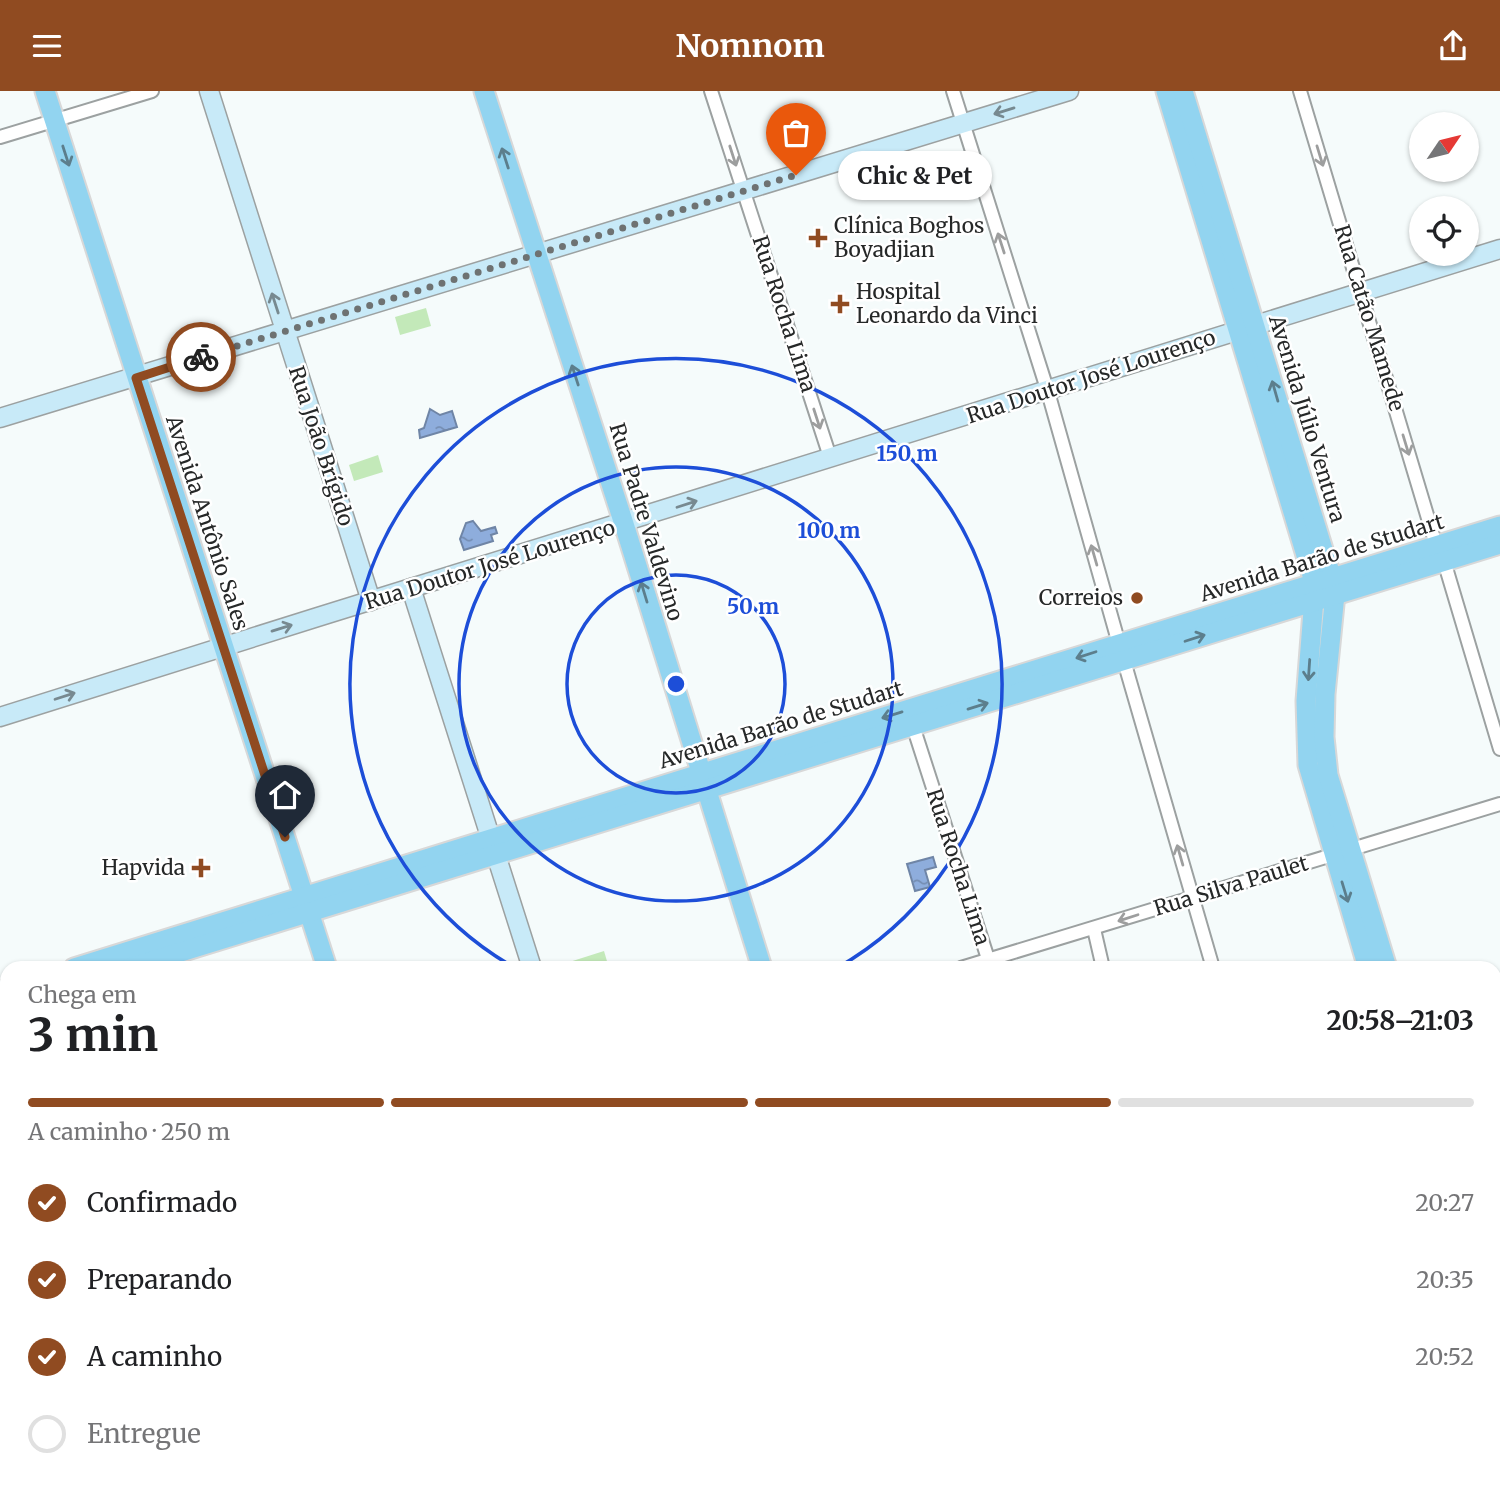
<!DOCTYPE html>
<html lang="pt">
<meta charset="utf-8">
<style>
body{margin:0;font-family:Merriweather,serif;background:#f2f2f2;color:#202124;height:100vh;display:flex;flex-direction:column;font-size:26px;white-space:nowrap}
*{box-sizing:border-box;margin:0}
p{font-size:23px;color:#757577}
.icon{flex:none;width:38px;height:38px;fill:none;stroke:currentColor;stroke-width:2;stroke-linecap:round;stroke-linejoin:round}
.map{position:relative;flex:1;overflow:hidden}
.drawer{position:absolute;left:0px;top:870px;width:1502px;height:527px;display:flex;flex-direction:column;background:#fff;border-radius:21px 21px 0 0;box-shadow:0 2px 5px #0004}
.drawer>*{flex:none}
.needle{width:46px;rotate:55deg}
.buttons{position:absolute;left:1409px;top:21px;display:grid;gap:14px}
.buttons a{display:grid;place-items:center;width:70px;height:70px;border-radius:50%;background:#fff;box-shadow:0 2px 5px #0004;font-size:35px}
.pin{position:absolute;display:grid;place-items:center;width:60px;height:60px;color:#fff;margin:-72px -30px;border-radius:50% 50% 50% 0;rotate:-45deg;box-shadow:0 0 7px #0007}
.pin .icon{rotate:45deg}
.courier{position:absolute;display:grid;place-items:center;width:70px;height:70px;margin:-35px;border:5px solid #904b21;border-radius:50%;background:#fff;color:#222;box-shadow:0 2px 9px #0007}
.bubble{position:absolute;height:49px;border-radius:24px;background:#fff;box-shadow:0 2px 5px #0004;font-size:23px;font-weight:700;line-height:49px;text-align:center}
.summary em{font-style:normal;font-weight:700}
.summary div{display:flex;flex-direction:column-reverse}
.summary{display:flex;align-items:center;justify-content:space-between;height:119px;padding:0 28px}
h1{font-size:46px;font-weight:700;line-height:52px}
.bar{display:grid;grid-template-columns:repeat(4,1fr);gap:10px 7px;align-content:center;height:84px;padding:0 28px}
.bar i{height:9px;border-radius:5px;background:#e0e0e0}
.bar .selected{background:#904b21}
.bar p{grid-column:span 4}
ol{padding:0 28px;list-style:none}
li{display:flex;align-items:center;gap:21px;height:77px}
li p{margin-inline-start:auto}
li .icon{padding:7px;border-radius:50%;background:#904b21;color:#fff;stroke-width:4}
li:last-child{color:#757577}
li i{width:38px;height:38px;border:4px solid #e0e0e0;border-radius:50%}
header{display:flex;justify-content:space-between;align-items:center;height:91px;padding:0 28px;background:#904b21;color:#fff;font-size:32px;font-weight:700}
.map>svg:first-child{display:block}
</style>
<header><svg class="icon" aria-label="menu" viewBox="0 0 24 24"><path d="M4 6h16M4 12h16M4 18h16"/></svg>Nomnom<svg class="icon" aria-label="share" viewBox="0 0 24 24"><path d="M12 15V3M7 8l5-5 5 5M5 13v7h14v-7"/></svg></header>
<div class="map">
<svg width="1500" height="1395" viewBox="0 0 1500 1395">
<defs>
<pattern id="water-ripples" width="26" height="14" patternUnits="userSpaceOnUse" patternTransform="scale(1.75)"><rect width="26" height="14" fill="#8eaddc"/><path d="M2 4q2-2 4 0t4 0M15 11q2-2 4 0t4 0" fill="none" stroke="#748db2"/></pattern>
</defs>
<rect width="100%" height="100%" fill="#f5fbfb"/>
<!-- green -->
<g fill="#c3e9b9">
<path d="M426 217 431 235 400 244 395 226Z"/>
<path d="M378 364 383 381 354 390 349 374Z"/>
<path d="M604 860 609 877H560V874Z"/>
</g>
<!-- water -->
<g fill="url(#water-ripples)" stroke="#6f85a6" stroke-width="2">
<path d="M430 318 440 324 452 320 457 336 420 347 419 339 424 337Z"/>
<path d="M473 430 481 440 495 436 497 442 491 444 493 450 464 459 460 448 466 432Z"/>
<path d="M933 766 936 776 925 779 930 796 915 800 907 773Z"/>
</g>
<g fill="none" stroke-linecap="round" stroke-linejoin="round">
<!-- street casing -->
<g stroke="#9ca1a1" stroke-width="16">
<g id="street">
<path d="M711 0 830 366"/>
<path d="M953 0 1048 301 1119 553"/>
<path d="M1300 0 1436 454"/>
<path d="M0 46 152 0"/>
<path d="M1444 470 1500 658"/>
<path d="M1124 570 1213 877"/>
<path d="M913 635 990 874"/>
<path d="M1094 838 1103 877"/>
<path d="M961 877 1500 713"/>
<path d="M1494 997 1500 995"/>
<path d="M0 1143 7 1166"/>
<path d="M78 1390 80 1395"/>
<path d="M287 1390 289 1395"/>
<path d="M1137 1390 1139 1395"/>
<path d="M1368 1390 1369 1395"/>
<path d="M191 1395 208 1390"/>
<path d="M1054 1395 1071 1390"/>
</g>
</g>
<!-- secondary casing -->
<g stroke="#9ca1a1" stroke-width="21">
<g id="secondary">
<path d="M209 0 371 510"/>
<path d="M0 327 1069 0"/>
<path d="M411 497 532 877"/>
<path d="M0 626C499 467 1001 318 1500 158"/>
<path d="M690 1390 692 1395"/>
</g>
</g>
<!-- primary casing -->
<g stroke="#d8d8d8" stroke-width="23">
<g id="primary">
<path d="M45 0 327 877"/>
<path d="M484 0 624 433 762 877"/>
<path d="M1166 0 1315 494 1306 610 1308 674 1368 877"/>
<path d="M1183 0 1332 488 1335 503 1325 603 1324 646 1328 684 1387 877"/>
<path d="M74 877 1500 435"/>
<path d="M129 877 1500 453"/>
<path d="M0 900 7 898"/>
<path d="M0 916 7 914"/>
<path d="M1494 1236 1500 1255"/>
<path d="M1494 1294 1500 1312"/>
<path d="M493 1390 494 1395"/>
<path d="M925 1390 927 1395"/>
</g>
</g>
<!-- street -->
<use href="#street" stroke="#fff" stroke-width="12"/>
<!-- secondary -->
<use href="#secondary" stroke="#c8eaf8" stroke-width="18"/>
<!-- primary -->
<use href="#primary" stroke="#92d4f0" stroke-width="19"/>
</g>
<!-- one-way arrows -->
<defs><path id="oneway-shaft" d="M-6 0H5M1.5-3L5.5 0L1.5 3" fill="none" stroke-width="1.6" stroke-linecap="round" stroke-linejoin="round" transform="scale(1.75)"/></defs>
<g stroke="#778990">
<use href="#oneway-shaft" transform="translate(1004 20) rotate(163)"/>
<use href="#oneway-shaft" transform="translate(275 212) rotate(-108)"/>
<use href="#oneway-shaft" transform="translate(687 413) rotate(-18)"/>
<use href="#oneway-shaft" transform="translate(282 537) rotate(-17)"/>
<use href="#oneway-shaft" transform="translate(65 605) rotate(-18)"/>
</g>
<g stroke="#5c7e8c">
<use href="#oneway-shaft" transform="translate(66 65) rotate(72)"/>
<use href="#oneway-shaft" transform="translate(505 67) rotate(-108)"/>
<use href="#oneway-shaft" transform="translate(575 284) rotate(-108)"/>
<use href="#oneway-shaft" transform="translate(1275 300) rotate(-106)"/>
<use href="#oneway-shaft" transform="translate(644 501) rotate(-107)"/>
<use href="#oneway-shaft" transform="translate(1195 547) rotate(-18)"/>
<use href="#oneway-shaft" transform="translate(1086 564) rotate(162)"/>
<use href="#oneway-shaft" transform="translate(1309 579) rotate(94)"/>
<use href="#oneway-shaft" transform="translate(978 615) rotate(-17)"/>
<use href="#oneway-shaft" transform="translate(892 624) rotate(163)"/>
<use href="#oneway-shaft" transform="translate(1345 801) rotate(73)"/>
</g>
<g stroke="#9d9e9e">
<use href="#oneway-shaft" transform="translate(733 65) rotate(72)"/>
<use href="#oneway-shaft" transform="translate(1320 65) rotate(73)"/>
<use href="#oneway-shaft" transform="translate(1001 152) rotate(-108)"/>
<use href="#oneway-shaft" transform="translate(817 328) rotate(72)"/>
<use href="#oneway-shaft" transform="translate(1406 354) rotate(73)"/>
<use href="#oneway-shaft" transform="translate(1094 464) rotate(-106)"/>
<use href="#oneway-shaft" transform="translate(1180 764) rotate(-106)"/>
<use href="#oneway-shaft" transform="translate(1128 827) rotate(162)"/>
</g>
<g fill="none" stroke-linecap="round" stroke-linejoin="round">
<!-- done -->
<path stroke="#6e7272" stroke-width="7" stroke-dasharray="0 12.6" d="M201 266 796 84"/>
<!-- route -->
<path stroke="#904b21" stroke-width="9" d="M201 266 136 287 285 746"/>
</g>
<!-- distance rings -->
<g fill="none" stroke="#1d4ed8" stroke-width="3.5">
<circle cx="676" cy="593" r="109"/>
<circle cx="676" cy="593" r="217"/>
<path d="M515 877A326 326 0 1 1 837 877"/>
</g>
<!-- markers -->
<g fill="#904b21" stroke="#fff" stroke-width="2.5">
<path d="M814.5 136.5h7v7h7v7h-7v7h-7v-7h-7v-7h7z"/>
<path d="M836.5 202.5h7v7h7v7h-7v7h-7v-7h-7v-7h7z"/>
<circle cx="1137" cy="507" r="7"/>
<path d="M197.5 766.5h7v7h7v7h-7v7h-7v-7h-7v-7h7z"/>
</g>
<g text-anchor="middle" stroke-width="5" stroke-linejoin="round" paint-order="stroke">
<!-- poi labels -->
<g font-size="21" fill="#262828" stroke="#fff" text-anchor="start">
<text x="834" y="142">Clínica Boghos<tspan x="834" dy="24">Boyadjian</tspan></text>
<text x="856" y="208">Hospital<tspan x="856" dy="24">Leonardo da Vinci</tspan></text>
<text x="1123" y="514" text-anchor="end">Correios</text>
<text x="185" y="784" text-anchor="end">Hapvida</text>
</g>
<!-- street labels -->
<g font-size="21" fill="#262828" stroke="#fff">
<text transform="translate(784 223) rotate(72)" y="7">Rua Rocha Lima</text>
<text transform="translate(1369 227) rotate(73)" y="7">Rua Catão Mamede</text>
<text transform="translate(1091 286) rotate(-18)" y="7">Rua Doutor José Lourenço</text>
<text transform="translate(1307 328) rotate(73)" y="7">Avenida Júlio Ventura</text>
<text transform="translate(321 355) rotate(72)" y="7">Rua João Brígido</text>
<text transform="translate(646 431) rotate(73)" y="7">Rua Padre Valdevino</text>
<text transform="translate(207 432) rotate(72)" y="7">Avenida Antônio Sales</text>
<text transform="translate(1322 467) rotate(-17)" y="7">Avenida Barão de Studart</text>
<text transform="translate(490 474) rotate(-17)" y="7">Rua Doutor José Lourenço</text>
<text transform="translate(781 634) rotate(-17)" y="7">Avenida Barão de Studart</text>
<text transform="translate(958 776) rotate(72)" y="7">Rua Rocha Lima</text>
<text transform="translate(1231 795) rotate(-17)" y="7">Rua Silva Paulet</text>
</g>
</g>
<circle cx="676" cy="593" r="10" fill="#1d4ed8" stroke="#fff" stroke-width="3.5"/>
<g font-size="21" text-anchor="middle" font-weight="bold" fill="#1d4ed8" stroke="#fff" stroke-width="5" stroke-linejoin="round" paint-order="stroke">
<text x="907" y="370">150 m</text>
<text x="829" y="447">100 m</text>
<text x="753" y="523">50 m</text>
</g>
</svg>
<div class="buttons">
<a><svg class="needle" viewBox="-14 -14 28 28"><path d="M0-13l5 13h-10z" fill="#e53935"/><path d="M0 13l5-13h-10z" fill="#757577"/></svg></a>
<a><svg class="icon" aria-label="locate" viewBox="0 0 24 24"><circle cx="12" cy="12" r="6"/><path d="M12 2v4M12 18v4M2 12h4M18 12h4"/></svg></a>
</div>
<div class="pin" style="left:796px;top:84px;background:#ea580c"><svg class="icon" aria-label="bag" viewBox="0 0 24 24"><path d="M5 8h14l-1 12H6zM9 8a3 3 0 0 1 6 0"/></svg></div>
<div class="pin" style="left:285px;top:746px;background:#1f2937"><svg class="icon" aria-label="home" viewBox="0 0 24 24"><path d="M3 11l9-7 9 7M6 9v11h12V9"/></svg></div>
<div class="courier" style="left:201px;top:266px"><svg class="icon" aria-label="bike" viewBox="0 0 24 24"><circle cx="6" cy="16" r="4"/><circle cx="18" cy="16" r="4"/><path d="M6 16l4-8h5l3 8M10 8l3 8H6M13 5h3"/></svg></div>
<div class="bubble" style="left:838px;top:60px;width:154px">Chic &amp; Pet</div>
<section class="drawer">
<div class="summary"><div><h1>3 min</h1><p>Chega em</p></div><em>20:58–21:03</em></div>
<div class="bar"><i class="selected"></i><i class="selected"></i><i class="selected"></i><i></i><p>A caminho · 250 m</p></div>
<ol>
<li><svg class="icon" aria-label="check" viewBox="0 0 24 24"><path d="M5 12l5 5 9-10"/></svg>Confirmado<p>20:27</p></li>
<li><svg class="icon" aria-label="check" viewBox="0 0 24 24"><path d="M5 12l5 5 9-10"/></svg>Preparando<p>20:35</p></li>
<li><svg class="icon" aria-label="check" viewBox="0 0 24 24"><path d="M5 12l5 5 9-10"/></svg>A caminho<p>20:52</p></li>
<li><i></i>Entregue</li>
</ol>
</section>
</div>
